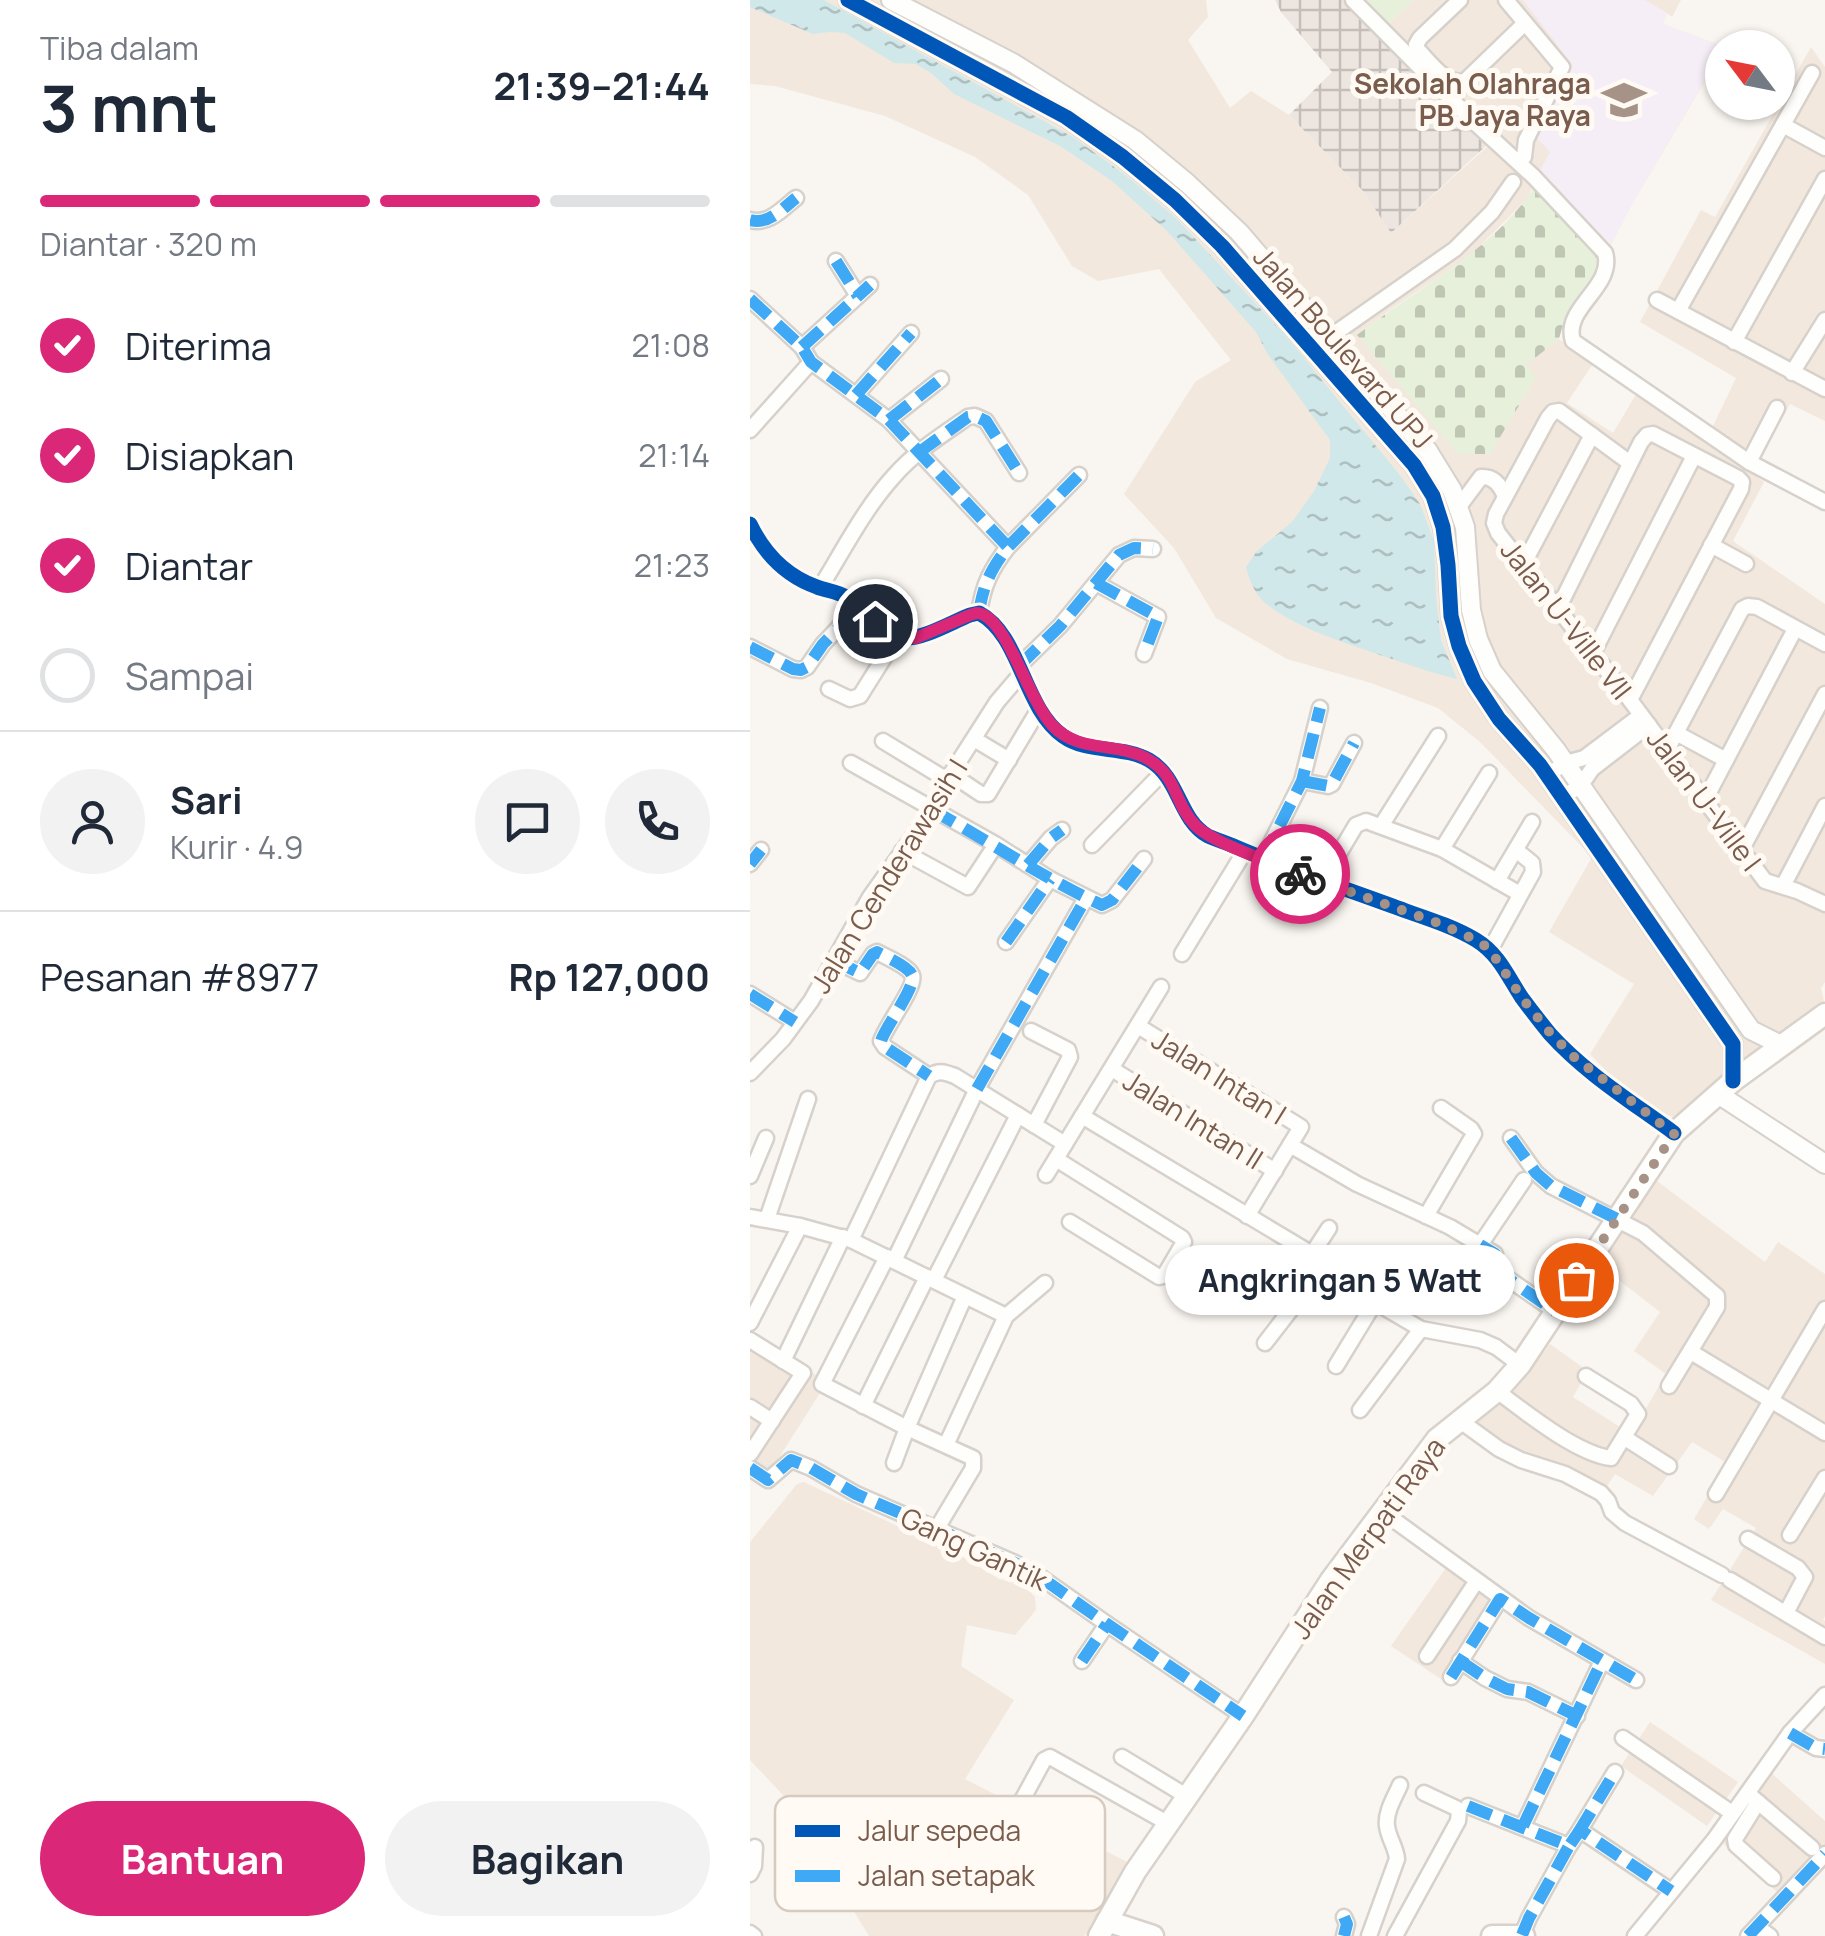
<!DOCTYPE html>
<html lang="id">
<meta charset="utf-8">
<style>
body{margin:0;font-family:Manrope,sans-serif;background:#f2f2f3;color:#1f2937;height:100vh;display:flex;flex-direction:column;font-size:38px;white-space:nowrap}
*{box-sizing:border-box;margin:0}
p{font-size:32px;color:#747a83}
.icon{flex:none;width:55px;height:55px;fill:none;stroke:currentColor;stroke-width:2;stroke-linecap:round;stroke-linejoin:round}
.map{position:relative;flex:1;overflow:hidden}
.drawer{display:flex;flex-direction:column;background:#fff;width:750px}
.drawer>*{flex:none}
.needle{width:65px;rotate:302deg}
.controls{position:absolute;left:955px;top:30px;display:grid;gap:20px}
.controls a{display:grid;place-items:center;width:90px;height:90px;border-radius:50%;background:#fff;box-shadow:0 2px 8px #0004;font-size:50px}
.pin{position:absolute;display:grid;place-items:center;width:85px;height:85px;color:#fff;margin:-42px;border:5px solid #fff;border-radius:50%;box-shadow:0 2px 10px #0007}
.courier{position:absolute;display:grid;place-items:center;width:100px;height:100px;margin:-50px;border:8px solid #db2777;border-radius:50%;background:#fff;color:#222;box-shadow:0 2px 12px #0007}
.bubble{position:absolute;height:70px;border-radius:35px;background:#fff;box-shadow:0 2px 8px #0004;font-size:32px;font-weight:700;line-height:70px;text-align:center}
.headline em{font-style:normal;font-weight:700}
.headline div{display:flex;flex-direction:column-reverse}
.headline{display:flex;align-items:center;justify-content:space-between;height:170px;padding:0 40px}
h1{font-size:65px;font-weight:700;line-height:75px}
.bar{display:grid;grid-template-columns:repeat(4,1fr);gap:15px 10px;align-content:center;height:120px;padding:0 40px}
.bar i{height:12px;border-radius:8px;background:#e0e1e3}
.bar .on{background:#db2777}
.bar p{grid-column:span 4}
.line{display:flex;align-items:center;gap:25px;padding:0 40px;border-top:2px solid #e0e1e3}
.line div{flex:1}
.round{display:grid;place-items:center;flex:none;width:105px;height:105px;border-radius:52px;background:#f2f2f3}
ol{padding:0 40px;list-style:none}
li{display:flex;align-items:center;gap:30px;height:110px}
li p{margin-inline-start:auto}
li .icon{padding:10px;border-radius:50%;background:#db2777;color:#fff;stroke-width:4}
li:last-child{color:#747a83}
li i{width:55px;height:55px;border:5px solid #e0e1e3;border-radius:50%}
.action{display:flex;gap:20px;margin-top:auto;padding:20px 40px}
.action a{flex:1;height:115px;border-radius:60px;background:#db2777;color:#fff;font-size:40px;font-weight:700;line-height:115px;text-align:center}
.action a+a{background:#f2f2f3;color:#1f2937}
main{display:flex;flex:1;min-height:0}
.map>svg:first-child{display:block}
</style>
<main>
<section class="drawer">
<div class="headline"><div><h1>3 mnt</h1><p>Tiba dalam</p></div><em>21:39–21:44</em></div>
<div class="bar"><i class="on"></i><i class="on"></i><i class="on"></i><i></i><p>Diantar · 320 m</p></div>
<ol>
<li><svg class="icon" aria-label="check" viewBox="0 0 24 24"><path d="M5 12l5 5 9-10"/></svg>Diterima<p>21:08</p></li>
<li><svg class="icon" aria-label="check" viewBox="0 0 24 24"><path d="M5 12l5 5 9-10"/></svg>Disiapkan<p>21:14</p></li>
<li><svg class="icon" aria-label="check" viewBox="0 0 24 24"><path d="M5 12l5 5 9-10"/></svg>Diantar<p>21:23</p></li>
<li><i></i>Sampai</li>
</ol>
<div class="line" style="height:180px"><a class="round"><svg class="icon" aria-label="person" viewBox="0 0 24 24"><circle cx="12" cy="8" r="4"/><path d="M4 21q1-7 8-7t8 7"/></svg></a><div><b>Sari</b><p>Kurir · 4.9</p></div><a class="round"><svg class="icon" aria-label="chat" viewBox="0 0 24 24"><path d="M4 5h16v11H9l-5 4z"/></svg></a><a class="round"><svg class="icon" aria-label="phone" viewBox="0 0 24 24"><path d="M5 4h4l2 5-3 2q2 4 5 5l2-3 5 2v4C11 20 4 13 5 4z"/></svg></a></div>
<div class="line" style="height:130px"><div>Pesanan #8977</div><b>Rp 127,000</b></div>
<div class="action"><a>Bantuan</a><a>Bagikan</a></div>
</section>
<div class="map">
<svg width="1075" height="1936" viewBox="0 0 1075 1936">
<defs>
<pattern id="industrial-grid" width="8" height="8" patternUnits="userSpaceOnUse" patternTransform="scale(2.5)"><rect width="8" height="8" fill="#ede5e0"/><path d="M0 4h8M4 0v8" fill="none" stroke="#c5bdb8"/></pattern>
<pattern id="forest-firs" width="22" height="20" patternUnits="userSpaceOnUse" patternTransform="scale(2.5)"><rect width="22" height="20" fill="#e7f0db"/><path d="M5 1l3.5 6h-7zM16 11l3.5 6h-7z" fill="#c0c6b4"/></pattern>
<pattern id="cemetery-stones" width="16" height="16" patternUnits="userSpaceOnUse" patternTransform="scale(2.5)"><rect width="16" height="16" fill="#e7f0db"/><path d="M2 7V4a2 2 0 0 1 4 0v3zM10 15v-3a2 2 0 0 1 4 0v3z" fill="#c0c6b4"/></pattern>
<pattern id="water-ripples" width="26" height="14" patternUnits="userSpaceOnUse" patternTransform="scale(2.5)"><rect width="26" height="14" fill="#d0e8ea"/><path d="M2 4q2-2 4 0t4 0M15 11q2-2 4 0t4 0" fill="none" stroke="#aebfc0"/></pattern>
</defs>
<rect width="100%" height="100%" fill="#f9f5f0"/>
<!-- residential -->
<g fill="#f2e8de">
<path d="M0 0H456L458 17 438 40 480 108 501 91 539 115 613 191 641 233 747 138 638 24 663 0H931L922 17 917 13 913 24 969 45 972 52 882 204 861 245 789 173 777 199 721 255 637 312 607 336 775 365 809 339 844 362 817 403 863 433 888 391 1014 482 983 541 1075 604V982L1071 988 1075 1006 1042 1023 923 1117 884 1100 840 1054 884 984 799 932 842 857 730 742 688 708 621 683 537 659 466 618 424 548 374 494 445 382 481 360 409 269 348 281 322 266 278 195 225 157 135 116 25 86 0 84Z"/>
<path d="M1061 47 1075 67V421L1040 404 1009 459 962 428 986 378 890 322 951 210 965 217Z"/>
<path d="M903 1178 1015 1262 1028 1242 1075 1274V1616L1073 1620 1075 1621V1664L961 1600 1006 1528 973 1509 959 1529 944 1519 977 1463 942 1442 903 1496 865 1474 851 1495 836 1483 799 1477 764 1458 722 1427 771 1382 800 1344 838 1371 823 1397 881 1434 916 1374 884 1351 910 1312 848 1264Z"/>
<path d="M0 1333 77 1382 20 1472 11 1474 0 1467Z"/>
<path d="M54 1482 213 1557 249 1579 272 1584 285 1597 286 1610 265 1635 217 1625 211 1666 264 1700 215 1779 381 1864 334 1936H119L97 1900 59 1851 47 1828V1810L0 1760V1542L47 1484Z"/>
<path d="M696 1568 749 1604 694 1681 641 1646Z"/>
<path d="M900 1722 988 1782 957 1826 871 1766Z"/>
<path d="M1020 1772 1075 1821V1848L1027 1892 973 1843Z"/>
</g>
<!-- industrial -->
<path fill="url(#industrial-grid)" d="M525 0H596L737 145 641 233 613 191 539 115 582 72 531 12Z"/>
<!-- education -->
<path fill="#f6eef6" d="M773 0H895L917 13 913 24 969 45 972 51 882 204 861 245 789 172 800 152 785 136 822 64Z"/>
<!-- forest -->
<path fill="url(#forest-firs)" d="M616 0H663L638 24Z"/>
<!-- cemetery -->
<path fill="url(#cemetery-stones)" d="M785 186 815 220 846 251 851 260 848 276 812 328 809 339 776 365 786 377 740 454H708L607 335C666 289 744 250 785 186Z"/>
<!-- water -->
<path fill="url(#water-ripples)" d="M0 0H74L323 137 374 174 426 218 535 335 649 474 670 504 684 541 686 597 691 640 707 679C681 673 658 664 633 656 594 642 553 631 519 606 506 597 500 582 496 567L507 551 542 522 564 491 580 458V440L517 353 506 332 417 231 362 181 310 146 204 94 181 73 166 64 144 63 95 33 79 32 63 34 0 7Z"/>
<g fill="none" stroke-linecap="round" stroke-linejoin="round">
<!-- minor casing -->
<g stroke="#d7d1cb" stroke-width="19">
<g id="minor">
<path d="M603 0 723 121 784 177 855 253C865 287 812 308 823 341L999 462 1075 502"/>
<path d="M710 0 670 38 666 45 668 50C681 63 696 86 715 81L774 24"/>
<path d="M756 0 812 67 776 140 774 157"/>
<path d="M1033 125 1075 148"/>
<path d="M0 220C19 225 32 209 46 198"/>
<path d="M86 261 108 296"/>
<path d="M0 299 52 347 61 362 139 420 258 547"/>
<path d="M907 300 1075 389"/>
<path d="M928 311 1062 73"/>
<path d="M574 341 705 249 742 212 763 182"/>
<path d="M984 342 1075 179"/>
<path d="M52 347 120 285"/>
<path d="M1042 373 1075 320"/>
<path d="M106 395 161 333"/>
<path d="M139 420 191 379"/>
<path d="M0 430 61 362"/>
<path d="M999 462 1027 408"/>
<path d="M880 463 809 411 803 412 798 418 746 514 744 523 748 533 880 700 1015 881 1047 891 1075 904"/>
<path d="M708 508 731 477C744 476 751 486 755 497"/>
<path d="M0 524C14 553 36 576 67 587 77 591 87 591 96 597 113 609 132 636 153 638 172 640 202 622 220 615L229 613C271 635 273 708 313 736 338 754 373 745 399 760 430 778 428 819 458 836 467 840 477 843 486 847 542 871 599 890 656 911 679 919 704 927 726 940 749 954 758 977 772 998 781 1010 791 1023 800 1034 835 1073 882 1102 924 1133"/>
<path d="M961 545 996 564"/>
<path d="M773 565 842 435"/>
<path d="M346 583 408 617 394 654"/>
<path d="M70 588C93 551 114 509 144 476 165 452 192 435 218 417L225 416 236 421 269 473"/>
<path d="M808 609 891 442 897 435 903 434 988 478 992 482 991 489 880 700"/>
<path d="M229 613C233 585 241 569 258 547L329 475"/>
<path d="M0 647 43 669 51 670 57 667 73 644 108 607"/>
<path d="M843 653 944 456"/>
<path d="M269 666 310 626 369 555 384 548 403 549"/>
<path d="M79 689 100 699 110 696 147 637"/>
<path d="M926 733 976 760"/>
<path d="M133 741 197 780"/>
<path d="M229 742 259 760"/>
<path d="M917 750 992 609 998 606 1007 607 1075 644"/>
<path d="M101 763 245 844 300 879 352 905 362 900 394 859"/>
<path d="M797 775 816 763 834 758 891 715"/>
<path d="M207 778 231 794H238L289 709"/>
<path d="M552 781 578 786 582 784 604 743"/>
<path d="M813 797 831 785 842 769 899 725"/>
<path d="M955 800 1045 629"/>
<path d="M631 826 688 736"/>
<path d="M342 845 414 771"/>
<path d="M692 849 739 773"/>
<path d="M992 849 1075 694"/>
<path d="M152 851 218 887 241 852"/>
<path d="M513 859 552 781 570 708"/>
<path d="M0 864 11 850"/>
<path d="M278 865 301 838 312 830"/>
<path d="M747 881 782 822"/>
<path d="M572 882 606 825 616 821 692 849 770 894"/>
<path d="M1033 886 1075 806"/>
<path d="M256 942 300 879"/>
<path d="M740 950 783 872 782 863 766 850"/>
<path d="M432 954 495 851"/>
<path d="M83 960 110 973 123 954 127 952C136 957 158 966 162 975 167 986 135 1027 131 1041L135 1047 179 1076"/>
<path d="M0 994 45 1022"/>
<path d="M388 1026 551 1127 497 1216"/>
<path d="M281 1031 318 1050 320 1057 284 1125"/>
<path d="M362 1069 525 1171"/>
<path d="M0 1073 33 1039 61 1001 120 897 182 810 197 780 247 702 271 674"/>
<path d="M332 1116 562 1254 625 1302 671 1329 730 1340 746 1347 770 1365"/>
<path d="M761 1138 786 1173 801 1186 893 1233 967 1296V1307L919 1386"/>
<path d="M540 1145 607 1184 700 1227 745 1254 738 1265 805 1311"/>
<path d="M306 1159 432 1238 434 1242 414 1276 409 1277 320 1222"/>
<path d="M296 1175 411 987"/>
<path d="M0 1176 16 1138"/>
<path d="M676 1216 724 1134 721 1129 691 1108"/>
<path d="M0 1217 50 1226 101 1240 256 1316"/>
<path d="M17 1219 58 1099"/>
<path d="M101 1240 179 1076C189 1070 194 1072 205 1076L315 1144"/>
<path d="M730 1245 774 1180"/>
<path d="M562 1254 579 1228"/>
<path d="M137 1257 72 1384 157 1428 223 1458V1468L186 1530"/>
<path d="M144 1261 227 1089 336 898"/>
<path d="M184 1280 268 1115"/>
<path d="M0 1323 50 1226"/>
<path d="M0 1340 53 1373 0 1454"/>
<path d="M515 1343 577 1263"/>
<path d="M941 1352 1075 1433"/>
<path d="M33 1361 93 1237"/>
<path d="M586 1366 625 1302"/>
<path d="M747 1391C775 1412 827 1454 861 1458L888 1414 881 1404 836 1376"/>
<path d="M113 1406 177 1277"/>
<path d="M0 1407 22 1421"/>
<path d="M610 1410 671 1329"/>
<path d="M709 1420 749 1449 771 1460 815 1474 851 1493 858 1501 862 1512 875 1523 972 1575"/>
<path d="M875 1438 919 1466"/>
<path d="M196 1445 256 1316 295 1283"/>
<path d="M144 1463 157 1428 215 1296"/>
<path d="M0 1468 18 1480 41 1460 61 1468 106 1494 265 1563 289 1576 357 1624 493 1716"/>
<path d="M966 1494 1075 1309"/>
<path d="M633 1512 779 1618 886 1680"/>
<path d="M1040 1535 1075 1478"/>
<path d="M998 1539 1048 1568 1055 1577 1036 1613"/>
<path d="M980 1580 1075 1637"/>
<path d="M677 1656 726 1582"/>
<path d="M332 1661 357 1624"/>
<path d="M710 1661 735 1678 757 1689 778 1692 827 1716"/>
<path d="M701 1677 750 1599"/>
<path d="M1040 1733 1066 1748 1075 1749"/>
<path d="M873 1738 982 1813"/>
<path d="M372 1757 438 1797"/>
<path d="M1002 1797 1062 1848"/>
<path d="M1008 1802 985 1839 986 1845 1023 1878"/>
<path d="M270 1804 294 1760 300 1757 419 1824"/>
<path d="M718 1806 819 1846 828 1833 833 1832 921 1891"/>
<path d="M773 1826 852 1661"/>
<path d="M828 1833 865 1772"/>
<path d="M0 1874 4 1866 5 1847"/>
<path d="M594 1917 597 1924 594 1936"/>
<path d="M1007 1927 1020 1936"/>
<path d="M0 1933 4 1936"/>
<path d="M772 1935 779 1918 819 1846"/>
<path d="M619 1936 647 1859C646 1847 638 1837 637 1826 635 1812 645 1797 650 1785"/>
<path d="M645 1936 708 1821 709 1811 706 1808 674 1793"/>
<path d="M885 1936 964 1840 1040 1733 1075 1695"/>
<path d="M998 1936 1075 1854"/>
</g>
</g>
<!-- tertiary casing -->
<g stroke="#d7d1cb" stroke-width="22">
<g id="tertiary">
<path d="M98 0 316 117 373 157 425 200 472 246 664 465 683 496 693 527 698 565 701 616 709 646 724 681 749 719 790 765 983 1044V1081"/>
<path d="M141 0 263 63 385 140 437 183 489 232 678 451 702 490 715 527 721 610 728 639 742 671 806 750 1001 1030 1031 1045"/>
<path d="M968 1094 1075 1164"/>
</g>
</g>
<!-- secondary casing -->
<g stroke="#d9d2cb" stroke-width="25">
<g id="secondary">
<path d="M357 1921 403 1936"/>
<path d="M349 1936 385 1872 493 1716 581 1580 687 1439 747 1391 770 1365 924 1133 983 1081 1075 1014"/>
<path d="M742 1936H774"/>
</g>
</g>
<!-- minor -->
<use href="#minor" stroke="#fefefd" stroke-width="14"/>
<!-- tertiary -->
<use href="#tertiary" stroke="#fefefd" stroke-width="18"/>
<!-- secondary -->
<use href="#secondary" stroke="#fefefd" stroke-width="20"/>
<!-- quiet -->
<g stroke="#3fa9f5" stroke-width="12" stroke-dasharray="25 12" stroke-linecap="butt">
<path d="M0 220C19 225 32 209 46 198"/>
<path d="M86 261 108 296"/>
<path d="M0 299 52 347 61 362 139 420 258 547"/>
<path d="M52 347 120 285"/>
<path d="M106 395 161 333"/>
<path d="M139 420 191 379"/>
<path d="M168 453 218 417 225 416 236 421 269 473"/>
<path d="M346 583 408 617 394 654"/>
<path d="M229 613C233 585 241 569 258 547L329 475"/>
<path d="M0 647 43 669 51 670 57 667 73 644 108 607"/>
<path d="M269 666 310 626 369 555 384 548 403 549"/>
<path d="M552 781 578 786 582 784 604 743"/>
<path d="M182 810C239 841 293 878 352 905L362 900 394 859"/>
<path d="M513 859 552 781 570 708"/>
<path d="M0 864 11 850"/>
<path d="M278 865 301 838 312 830"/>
<path d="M256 942 300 879"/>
<path d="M83 960 110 973 123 954 127 952C136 957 158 966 162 975 167 986 135 1027 131 1041L135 1047 179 1076"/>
<path d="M0 994 45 1022"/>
<path d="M227 1089 336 898"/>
<path d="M761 1138 786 1173 801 1186 867 1219"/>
<path d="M730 1245 745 1254 738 1265 805 1311"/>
<path d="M0 1468 18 1480 41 1460 61 1468 106 1494 265 1563 289 1576 357 1624 493 1716"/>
<path d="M332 1661 357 1624"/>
<path d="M710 1661 735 1678 757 1689 778 1692 827 1716"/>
<path d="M701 1677 750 1599 779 1618 886 1680"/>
<path d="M1040 1733 1066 1748 1075 1749"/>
<path d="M718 1806 819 1846 828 1833 833 1832 921 1891"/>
<path d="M773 1826 852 1661"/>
<path d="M828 1833 865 1772"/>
<path d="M594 1917 597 1924 594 1936"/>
<path d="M772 1935 779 1918 819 1846"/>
<path d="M998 1936 1075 1854"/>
</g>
<!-- cycleway casing -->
<g stroke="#fffaf3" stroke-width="21">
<g id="cycleway">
<path d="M98 0 316 117 373 157 425 200 472 246 664 465 683 496 693 527 698 565 701 616 709 646 724 681 749 719 790 765 983 1044V1081"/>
<path d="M0 524C14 553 36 576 67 587 77 591 87 591 96 597 113 609 132 636 153 638 172 640 202 622 220 615L229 613C271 635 273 708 313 736 338 754 373 745 399 760 430 778 428 819 458 836 467 840 477 843 486 847 542 871 599 890 656 911 679 919 704 927 726 940 749 954 758 977 772 998 781 1010 791 1023 800 1034 835 1073 882 1102 924 1133"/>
</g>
</g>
<!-- cycleway -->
<use href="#cycleway" stroke="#0057b8" stroke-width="15"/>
</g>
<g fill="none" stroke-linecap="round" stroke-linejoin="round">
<!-- done -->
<path stroke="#a69286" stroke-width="10" stroke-dasharray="0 18" d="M550 874 691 924 730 942 740 950 772 998 801 1034 824 1057 924 1134 826 1280"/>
<!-- route -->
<path stroke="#db2777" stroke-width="12" d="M125 621 148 637 166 638 220 615C227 613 227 612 234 615 260 629 279 701 303 726 329 753 365 742 396 758 428 775 423 802 445 825 460 842 526 864 550 874"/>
</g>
<!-- icons -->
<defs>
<g id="school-bare" transform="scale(3.45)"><path d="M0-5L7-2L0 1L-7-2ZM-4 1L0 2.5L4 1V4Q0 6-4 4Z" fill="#a69286" stroke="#fffaf3" stroke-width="2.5" paint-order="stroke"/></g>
</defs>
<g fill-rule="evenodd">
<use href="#school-bare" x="874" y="100"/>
</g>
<g text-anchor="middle" stroke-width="10" stroke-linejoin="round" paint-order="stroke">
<!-- poi labels -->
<g font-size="28" font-weight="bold" fill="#7a5c4d" stroke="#fffaf3" text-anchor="end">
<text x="841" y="94">Sekolah Olahraga<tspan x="841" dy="32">PB Jaya Raya</tspan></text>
</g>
<!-- street labels -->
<g font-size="28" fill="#7a5c4d" stroke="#fffaf3">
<text transform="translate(593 348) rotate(49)" y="10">Jalan Boulevard UPJ</text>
<text transform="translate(816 620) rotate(52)" y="10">Jalan U-Ville VII</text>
<text transform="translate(954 800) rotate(53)" y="10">Jalan U-Ville I</text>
<text transform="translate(139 876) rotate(-58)" y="10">Jalan Cenderawasih I</text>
<text transform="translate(469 1077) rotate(32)" y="10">Jalan Intan I</text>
<text transform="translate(443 1120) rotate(32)" y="10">Jalan Intan II</text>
<text transform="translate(618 1538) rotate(-54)" y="10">Jalan Merpati Raya</text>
<text transform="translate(224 1549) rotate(25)" y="10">Gang Gantik</text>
</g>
</g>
<!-- legend -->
<rect x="25" y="1796" width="330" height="115" rx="15" fill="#fffaf3" stroke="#d7cbc1" stroke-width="2.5"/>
<rect x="45" y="1825" width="45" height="12" fill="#0057b8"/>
<rect x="45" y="1870" width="45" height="12" fill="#3fa9f5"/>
<g font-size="28" fill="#7a5c4d">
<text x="108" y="1841">Jalur sepeda</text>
<text x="108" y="1886">Jalan setapak</text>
</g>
</svg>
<div class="controls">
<a><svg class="needle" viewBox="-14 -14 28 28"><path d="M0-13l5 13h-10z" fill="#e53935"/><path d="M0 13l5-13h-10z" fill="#747a83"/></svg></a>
</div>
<div class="pin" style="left:826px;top:1280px;background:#ea580c"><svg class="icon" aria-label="bag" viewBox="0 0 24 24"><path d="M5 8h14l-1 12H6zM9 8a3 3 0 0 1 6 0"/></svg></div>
<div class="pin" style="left:125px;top:621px;background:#1f2937"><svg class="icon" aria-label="home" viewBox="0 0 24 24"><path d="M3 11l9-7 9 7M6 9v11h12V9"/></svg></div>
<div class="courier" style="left:550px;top:874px"><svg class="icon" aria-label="bike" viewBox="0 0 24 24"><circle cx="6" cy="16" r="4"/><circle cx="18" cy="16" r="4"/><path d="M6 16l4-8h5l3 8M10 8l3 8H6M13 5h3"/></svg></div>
<div class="bubble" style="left:415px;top:1245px;width:350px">Angkringan 5 Watt</div>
</div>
</main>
